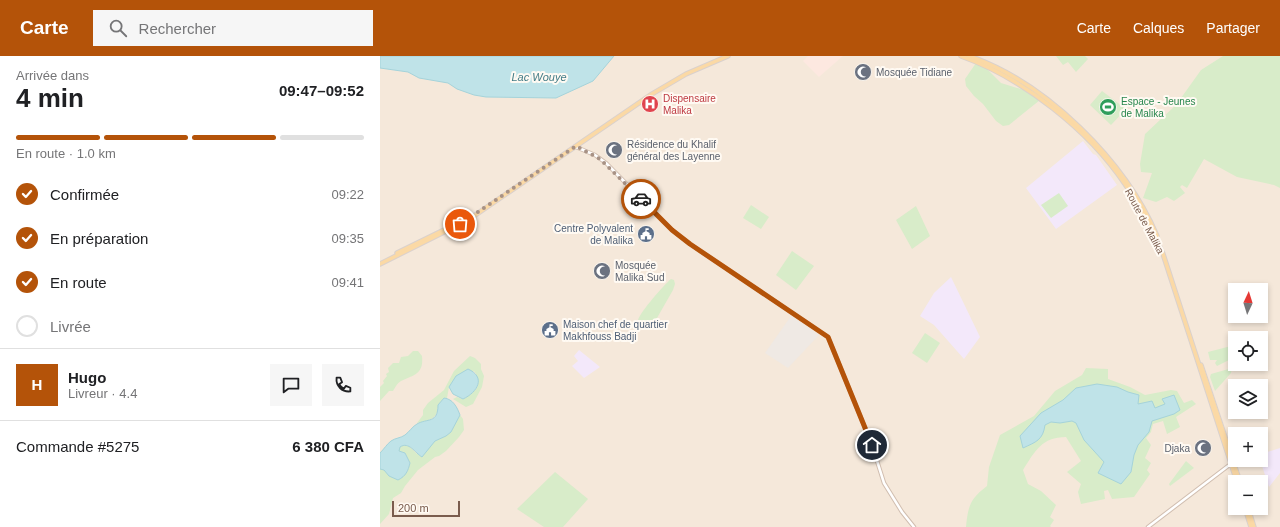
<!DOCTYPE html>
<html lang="fr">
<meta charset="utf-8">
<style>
body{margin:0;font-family:Helvetica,sans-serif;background:#f6f6f6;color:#202124;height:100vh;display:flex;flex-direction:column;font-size:15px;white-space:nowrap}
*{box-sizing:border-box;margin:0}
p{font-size:13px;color:#757577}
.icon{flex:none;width:22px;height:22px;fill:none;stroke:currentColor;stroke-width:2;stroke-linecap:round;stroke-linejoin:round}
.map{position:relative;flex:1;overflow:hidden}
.sheet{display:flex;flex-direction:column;background:#fff;width:380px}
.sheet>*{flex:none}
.needle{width:26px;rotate:4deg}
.fabs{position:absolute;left:848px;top:227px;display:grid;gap:8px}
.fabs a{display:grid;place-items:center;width:40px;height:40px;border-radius:0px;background:#fff;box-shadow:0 2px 6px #0003;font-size:20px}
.scale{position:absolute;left:12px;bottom:10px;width:68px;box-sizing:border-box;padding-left:4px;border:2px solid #7a5c4d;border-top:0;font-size:11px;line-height:14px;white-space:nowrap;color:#7a5c4d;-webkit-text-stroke:3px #fffaf3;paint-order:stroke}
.pin{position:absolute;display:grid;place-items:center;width:34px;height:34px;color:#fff;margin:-17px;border:2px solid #fff;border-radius:50%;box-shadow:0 1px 4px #0007}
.courier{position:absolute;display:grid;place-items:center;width:40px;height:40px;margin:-20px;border:3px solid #b45309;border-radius:50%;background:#fff;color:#222;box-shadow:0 1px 5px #0007}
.headline em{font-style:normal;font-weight:700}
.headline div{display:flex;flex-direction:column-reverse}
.headline{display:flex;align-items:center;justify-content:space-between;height:68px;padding:0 16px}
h1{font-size:26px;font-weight:700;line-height:30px}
.bar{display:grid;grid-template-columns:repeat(4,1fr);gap:6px 4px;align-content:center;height:48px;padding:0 16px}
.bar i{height:5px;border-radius:3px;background:#e0e0e0}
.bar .on{background:#b45309}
.bar p{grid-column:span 4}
.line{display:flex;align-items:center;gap:10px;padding:0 16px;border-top:1px solid #e0e0e0}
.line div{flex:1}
.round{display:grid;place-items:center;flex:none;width:42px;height:42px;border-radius:0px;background:#f6f6f6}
ol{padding:0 16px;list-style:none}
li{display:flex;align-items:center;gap:12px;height:44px}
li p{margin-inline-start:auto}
li .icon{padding:4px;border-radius:50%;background:#b45309;color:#fff;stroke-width:4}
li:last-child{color:#757577}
li i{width:22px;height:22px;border:2px solid #e0e0e0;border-radius:50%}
header{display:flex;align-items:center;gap:24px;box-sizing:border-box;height:56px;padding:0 20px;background:#b45309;color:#fff}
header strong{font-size:19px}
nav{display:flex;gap:22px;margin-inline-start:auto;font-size:14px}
.search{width:280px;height:36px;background:#f6f6f6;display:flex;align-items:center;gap:10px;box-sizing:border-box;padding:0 14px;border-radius:0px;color:#757577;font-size:15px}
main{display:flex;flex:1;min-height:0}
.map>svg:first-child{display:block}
</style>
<header>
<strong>Carte</strong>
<div class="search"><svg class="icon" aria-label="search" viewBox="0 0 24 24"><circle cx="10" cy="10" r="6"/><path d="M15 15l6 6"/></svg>Rechercher</div>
<nav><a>Carte</a><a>Calques</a><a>Partager</a></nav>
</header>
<main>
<section class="sheet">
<div class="headline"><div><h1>4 min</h1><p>Arrivée dans</p></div><em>09:47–09:52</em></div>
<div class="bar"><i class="on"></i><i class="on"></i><i class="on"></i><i></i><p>En route · 1.0 km</p></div>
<ol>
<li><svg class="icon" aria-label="check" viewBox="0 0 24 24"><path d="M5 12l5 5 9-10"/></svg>Confirmée<p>09:22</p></li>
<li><svg class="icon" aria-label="check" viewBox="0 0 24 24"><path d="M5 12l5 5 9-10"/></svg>En préparation<p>09:35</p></li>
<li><svg class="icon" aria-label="check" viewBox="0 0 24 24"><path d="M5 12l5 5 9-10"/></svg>En route<p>09:41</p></li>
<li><i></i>Livrée</li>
</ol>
<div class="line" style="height:72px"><b class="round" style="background:#b45309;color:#fff">H</b><div><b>Hugo</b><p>Livreur · 4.4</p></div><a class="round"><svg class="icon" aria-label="chat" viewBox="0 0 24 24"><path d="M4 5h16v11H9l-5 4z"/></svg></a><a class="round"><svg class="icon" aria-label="phone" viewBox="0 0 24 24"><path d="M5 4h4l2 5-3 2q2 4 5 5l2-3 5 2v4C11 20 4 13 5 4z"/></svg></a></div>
<div class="line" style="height:52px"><div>Commande #5275</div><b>6 380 CFA</b></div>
</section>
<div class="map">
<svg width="900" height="471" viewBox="0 0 900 471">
<rect width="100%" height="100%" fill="#fdf6ec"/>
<!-- residential -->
<path fill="#f5e8da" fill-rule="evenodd" d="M0 0H900V471H0ZM855 234H881V260H855ZM855 282H881V308H855ZM855 330H881V356H855ZM855 378H881V404H855ZM855 426H881V452H855Z"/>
<!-- commercial -->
<path fill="#fde8e0" d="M428 0H463L439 21 423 5Z"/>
<!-- industrial -->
<path fill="#efe9e4" d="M411 260 439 279 408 312 385 297Z"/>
<!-- education -->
<g fill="#f3e8fa">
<path d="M703 85 713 98 716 99 737 129 676 173 646 132Z"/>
<path d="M571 221 600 281 584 303 554 269 540 260 554 237Z"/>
<path d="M199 294 220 311 204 322 192 310 198 305 194 300Z"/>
<path d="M900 392V417L889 431 880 404 881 398Z"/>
</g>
<!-- green -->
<g fill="#d8ecc9">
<path d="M676 0H705L708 3 696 16 688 6 683 9Z"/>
<path d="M843 0H900V132L894 129 857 121 824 103 807 132 802 129 800 131 805 137 794 145 787 141 776 146 763 142 772 117 761 116 760 108 765 78 796 49 821 14Z"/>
<path d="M596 7 607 13 621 27 647 35 660 44 629 69 623 70 616 65 603 48 594 40 586 30 585 23Z"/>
<path d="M722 35 746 53 731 69 710 49Z"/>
<path d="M679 137 688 150 671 162 661 149Z"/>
<path d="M371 149 389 161 381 173 363 162Z"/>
<path d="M536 150 550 180 532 193 516 164Z"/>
<path d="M412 195 434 210 416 234 396 219Z"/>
<path d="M291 223 294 224 295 228 293 234 277 262 270 265 260 266 258 264C260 256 284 229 291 223Z"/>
<path d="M545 277 560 287 547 307 532 297Z"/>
<path d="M851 290 855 293V301L837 310 835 307 837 304H830L828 296Z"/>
<path d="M33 295H38L42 300C44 318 34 319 21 325 17 327 15 332 13 335H9L0 345V331L4 327 3 325 7 320 6 318 9 316 8 312 13 307H19L21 301 28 300Z"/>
<path d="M90 300 95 302 101 308V313L104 320 102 331 93 348 86 351 73 343 77 341 83 343C95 336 104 329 94 315L69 331 67 342H64L58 349C58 363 49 365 37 367L43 359V354L48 347 64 334 74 315Z"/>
<path d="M706 312 728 313V323L750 331 765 339 791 334 797 335 804 347 812 344 816 348 796 361 800 371 787 378 783 365 773 368 771 376 766 382 771 389 765 402 771 407 767 414 770 418 754 441 732 443 728 434 724 435 725 443 701 448 698 436 701 428 687 416 701 405 686 381C662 381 655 395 643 414L648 428 661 435 676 449 670 461 674 464 670 470 671 471H586C588 450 590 443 607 430L609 411 620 379 654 360 675 335 702 319Z"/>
<path d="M852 312 851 317 835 335 830 321 831 318Z"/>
<path d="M80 359 83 363 84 374 79 381 66 395 59 400 55 401 38 414 25 430 21 437 13 442 9 458 0 468V413L27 416 30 407 25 397 19 395V391C27 386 32 393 37 398L55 385 66 380 71 376Z"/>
<path d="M806 405 814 412 790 430 789 428Z"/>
<path d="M175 416 208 443 183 471H164L137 453Z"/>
</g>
<!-- water -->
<g fill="#bfe3e8" stroke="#a5d3da">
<path d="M0 0H234L213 25 176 42 106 41 94 39 77 33 68 27 39 22 28 16 0 12Z"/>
<path d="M88 313C106 321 98 336 83 343L73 338 69 331 76 320Z"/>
<path d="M717 328 737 331 748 336 759 339 758 348 772 345 775 352 785 348 782 343 794 339 800 354 794 358 772 365 769 376 758 389 754 399 751 416 741 428 718 417 724 406 704 384 696 367 692 365 680 367 671 366 665 369C663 384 656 386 643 392L640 380 661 357 683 344 696 332Z"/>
<path d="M64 342C73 343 77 351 80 359L71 376 66 380 55 385 42 401C35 397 29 385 20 391L19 395 25 397 30 407C28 415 26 420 18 424L9 420 4 414 0 413V397C4 393 7 388 11 385 15 382 21 382 25 379 29 376 33 370 37 368 47 362 58 368 58 349Z"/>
</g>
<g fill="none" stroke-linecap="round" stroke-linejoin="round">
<!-- minor casing -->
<g stroke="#d1beb0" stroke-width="4.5">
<g id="minor">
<path d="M196 91 215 99 226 107 292 174 310 188 448 281 492 389 504 427 522 456 534 471"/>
<path d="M768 471 852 407"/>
</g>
</g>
<!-- major casing -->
<g stroke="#dad1cd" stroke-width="5.5">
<g id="major">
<path d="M581 0C643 22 709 74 745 128 760 150 772 174 783 198L857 426"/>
<path d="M589 0C667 27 745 105 777 180"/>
<path d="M69 171 87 161 92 160"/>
<path d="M17 197 64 174"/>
<path d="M0 208 88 164 272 38 306 18 348 0"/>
<path d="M821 309 860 426"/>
<path d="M865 452 871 471"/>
<path d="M868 452 874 471"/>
</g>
</g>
<!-- minor -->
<use href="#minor" stroke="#fff" stroke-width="2.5"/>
<!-- major -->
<use href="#major" stroke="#fbd9a5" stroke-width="3.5"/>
</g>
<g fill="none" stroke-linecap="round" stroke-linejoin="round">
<!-- done -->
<path stroke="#a89285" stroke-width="4" stroke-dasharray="0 7.2" d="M80 168 196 90 220 103 261 143"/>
<!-- route -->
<path stroke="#b45309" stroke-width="5" d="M261 143 292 174 310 188 448 281 492 389"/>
</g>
<!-- icons -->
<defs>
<g id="mosque-disc" transform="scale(0.9)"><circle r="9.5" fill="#6b7280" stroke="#fffaf3"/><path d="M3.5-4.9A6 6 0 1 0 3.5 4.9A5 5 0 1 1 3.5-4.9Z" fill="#fff"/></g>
<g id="hospital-disc" transform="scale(0.9)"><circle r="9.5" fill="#e0444e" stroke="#fffaf3"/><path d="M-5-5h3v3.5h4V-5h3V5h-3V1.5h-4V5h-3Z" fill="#fff"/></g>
<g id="stadium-disc" transform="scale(0.9)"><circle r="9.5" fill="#2e9e5b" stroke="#fffaf3"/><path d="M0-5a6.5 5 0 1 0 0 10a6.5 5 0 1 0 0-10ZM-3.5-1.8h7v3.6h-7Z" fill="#fff"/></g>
<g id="civic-disc" transform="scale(0.9)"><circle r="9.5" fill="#5c6f8a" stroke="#fffaf3"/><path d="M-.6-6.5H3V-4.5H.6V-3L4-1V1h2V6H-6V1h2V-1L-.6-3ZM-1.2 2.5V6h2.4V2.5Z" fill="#fff"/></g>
</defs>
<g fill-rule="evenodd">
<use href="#mosque-disc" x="483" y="16"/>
<use href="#hospital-disc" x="270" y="48"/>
<use href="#stadium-disc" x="728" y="51"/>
<use href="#mosque-disc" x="234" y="94"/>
<use href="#civic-disc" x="266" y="178"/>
<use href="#mosque-disc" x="222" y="215"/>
<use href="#civic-disc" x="170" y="274"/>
<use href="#mosque-disc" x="823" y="392"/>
</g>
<g text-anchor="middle" stroke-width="4" stroke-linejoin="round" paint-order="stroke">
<!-- worship labels -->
<g font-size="10" fill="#5b616d" stroke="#fffaf3" text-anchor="start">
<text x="496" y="20">Mosquée Tidiane</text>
<text x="247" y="92">Résidence du Khalif<tspan x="247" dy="12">général des Layenne</tspan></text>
<text x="235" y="213">Mosquée<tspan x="235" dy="12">Malika Sud</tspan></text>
<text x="810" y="396" text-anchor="end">Djaka</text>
</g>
<!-- health labels -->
<g font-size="10" fill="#be3a42" stroke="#fffaf3" text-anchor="start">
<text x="283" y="46">Dispensaire<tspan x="283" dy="12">Malika</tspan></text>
</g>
<!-- leisure labels -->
<g font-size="10" fill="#27864d" stroke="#fffaf3" text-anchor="start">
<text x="741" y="49">Espace - Jeunes<tspan x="741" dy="12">de Malika</tspan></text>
</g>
<!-- street labels -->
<g font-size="10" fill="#7a5c4d" stroke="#fffaf3">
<text transform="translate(765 165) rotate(62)" y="4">Route de Malika</text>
</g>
<!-- service labels -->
<g font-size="10" fill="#4e5e75" stroke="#fffaf3" text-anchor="end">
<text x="253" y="176">Centre Polyvalent<tspan x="253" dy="12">de Malika</tspan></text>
<text x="183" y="272" text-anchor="start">Maison chef de quartier<tspan x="183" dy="12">Makhfouss Badji</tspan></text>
</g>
<!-- water labels -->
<g font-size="11" font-style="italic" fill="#437c86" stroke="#fffaf3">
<text x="159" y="25">Lac Wouye</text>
</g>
</g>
</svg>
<div class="fabs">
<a><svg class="needle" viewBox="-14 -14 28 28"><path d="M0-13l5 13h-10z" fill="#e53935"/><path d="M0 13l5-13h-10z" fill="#757577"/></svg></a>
<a><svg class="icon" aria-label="locate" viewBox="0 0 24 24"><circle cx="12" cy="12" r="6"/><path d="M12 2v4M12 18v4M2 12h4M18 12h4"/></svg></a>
<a><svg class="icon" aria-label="layers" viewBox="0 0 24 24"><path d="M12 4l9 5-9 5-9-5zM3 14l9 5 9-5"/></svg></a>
<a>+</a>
<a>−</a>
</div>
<div class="scale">200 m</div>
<div class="pin" style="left:80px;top:168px;background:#ea580c"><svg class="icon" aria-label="bag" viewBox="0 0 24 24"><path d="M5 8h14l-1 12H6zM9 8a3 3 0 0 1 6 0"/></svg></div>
<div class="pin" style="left:492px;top:389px;background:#1f2937"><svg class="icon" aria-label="home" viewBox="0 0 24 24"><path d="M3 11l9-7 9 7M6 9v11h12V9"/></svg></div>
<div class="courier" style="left:261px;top:143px"><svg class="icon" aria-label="car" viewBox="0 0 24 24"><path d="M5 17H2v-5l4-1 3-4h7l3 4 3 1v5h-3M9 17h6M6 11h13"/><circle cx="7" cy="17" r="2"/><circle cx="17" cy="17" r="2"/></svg></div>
</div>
</main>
